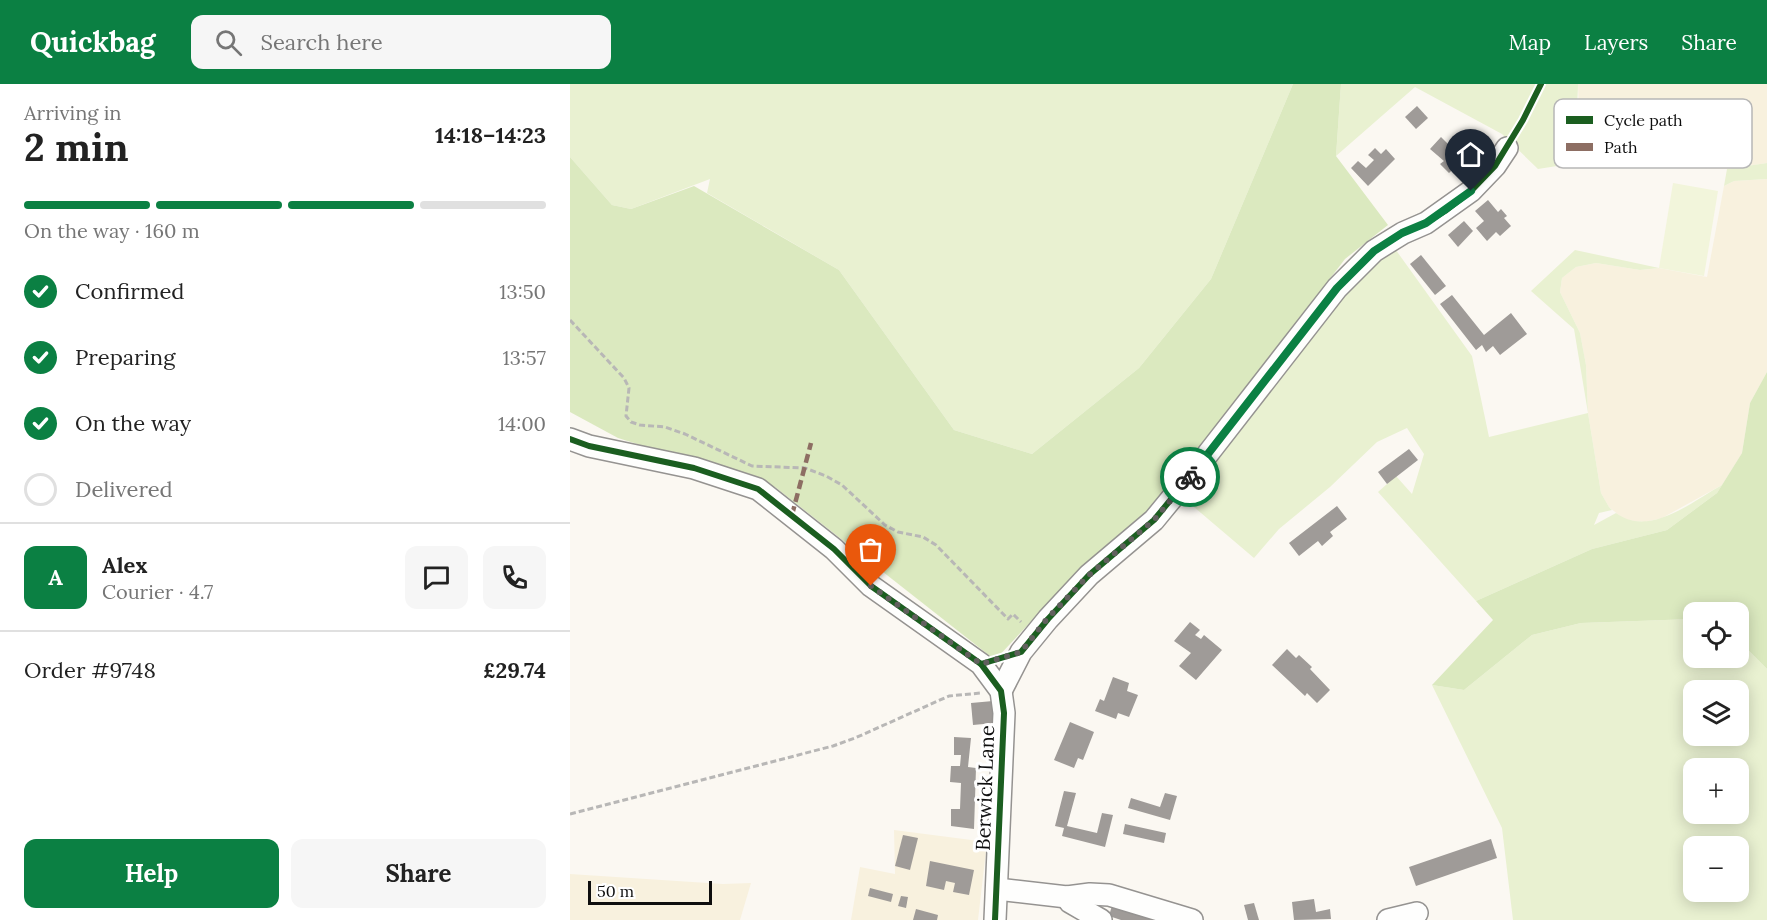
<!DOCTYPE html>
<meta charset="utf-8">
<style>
body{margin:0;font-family:Lora,serif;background:#f6f6f6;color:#222;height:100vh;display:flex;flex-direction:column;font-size:22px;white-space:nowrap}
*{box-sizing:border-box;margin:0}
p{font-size:20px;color:#767676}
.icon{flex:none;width:33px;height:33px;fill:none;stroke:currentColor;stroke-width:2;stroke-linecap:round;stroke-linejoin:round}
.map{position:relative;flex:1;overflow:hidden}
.side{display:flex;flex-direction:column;background:#fff;width:570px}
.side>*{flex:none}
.controls{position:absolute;left:1113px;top:518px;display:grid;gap:12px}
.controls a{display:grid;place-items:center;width:66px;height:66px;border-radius:12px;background:#fff;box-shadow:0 3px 15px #0003;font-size:30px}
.scale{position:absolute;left:18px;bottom:15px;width:124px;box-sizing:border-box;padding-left:6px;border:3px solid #0e0e0e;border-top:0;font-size:16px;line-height:21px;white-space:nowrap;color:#0e0e0e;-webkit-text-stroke:4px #fff;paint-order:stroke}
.pin{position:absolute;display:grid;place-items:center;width:51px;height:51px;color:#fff;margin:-62px -26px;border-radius:50% 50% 50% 0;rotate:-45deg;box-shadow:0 0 6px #0007}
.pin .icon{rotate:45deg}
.courier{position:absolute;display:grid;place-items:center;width:60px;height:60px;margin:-30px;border:4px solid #0b8043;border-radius:50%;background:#fff;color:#222;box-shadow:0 2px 8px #0007}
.head em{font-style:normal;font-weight:700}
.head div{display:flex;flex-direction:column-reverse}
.head{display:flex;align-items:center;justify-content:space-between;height:102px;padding:0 24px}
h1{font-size:39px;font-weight:700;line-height:45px}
.bar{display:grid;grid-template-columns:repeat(4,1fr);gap:9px 6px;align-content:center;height:72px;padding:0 24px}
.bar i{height:8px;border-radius:4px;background:#e0e0e0}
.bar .current{background:#0b8043}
.bar p{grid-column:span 4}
.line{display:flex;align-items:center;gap:15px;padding:0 24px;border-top:2px solid #e0e0e0}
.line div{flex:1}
.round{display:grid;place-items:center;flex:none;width:63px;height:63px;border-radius:12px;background:#f6f6f6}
ol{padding:0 24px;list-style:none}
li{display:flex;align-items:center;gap:18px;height:66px}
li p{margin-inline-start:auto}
li .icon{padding:6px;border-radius:50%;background:#0b8043;color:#fff;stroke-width:4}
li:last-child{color:#767676}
li i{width:33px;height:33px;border:3px solid #e0e0e0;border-radius:50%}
.primary-button{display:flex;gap:12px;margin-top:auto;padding:12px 24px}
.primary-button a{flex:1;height:69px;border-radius:12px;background:#0b8043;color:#fff;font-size:24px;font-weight:700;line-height:69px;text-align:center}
.primary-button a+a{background:#f6f6f6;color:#222}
header{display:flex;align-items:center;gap:36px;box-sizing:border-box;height:84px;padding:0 30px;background:#0b8043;color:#fff}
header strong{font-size:28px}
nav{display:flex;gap:33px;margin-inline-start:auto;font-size:21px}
.search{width:420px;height:54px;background:#f6f6f6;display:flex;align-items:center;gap:15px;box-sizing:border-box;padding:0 21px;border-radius:12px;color:#767676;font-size:22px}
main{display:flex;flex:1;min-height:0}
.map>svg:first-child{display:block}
</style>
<header>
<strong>Quickbag</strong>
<div class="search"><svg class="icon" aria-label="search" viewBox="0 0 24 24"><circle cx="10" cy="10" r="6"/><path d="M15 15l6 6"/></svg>Search here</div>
<nav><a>Map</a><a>Layers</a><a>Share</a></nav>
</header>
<main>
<section class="side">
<div class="head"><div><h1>2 min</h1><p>Arriving in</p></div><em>14:18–14:23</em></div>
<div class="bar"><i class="current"></i><i class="current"></i><i class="current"></i><i></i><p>On the way · 160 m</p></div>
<ol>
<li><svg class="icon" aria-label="check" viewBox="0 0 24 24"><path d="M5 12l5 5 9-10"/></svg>Confirmed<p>13:50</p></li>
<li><svg class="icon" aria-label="check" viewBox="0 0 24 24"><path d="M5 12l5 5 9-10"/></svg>Preparing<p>13:57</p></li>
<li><svg class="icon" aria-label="check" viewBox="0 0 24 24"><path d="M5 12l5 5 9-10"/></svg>On the way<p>14:00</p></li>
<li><i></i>Delivered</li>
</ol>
<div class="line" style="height:108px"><b class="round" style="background:#0b8043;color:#fff">A</b><div><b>Alex</b><p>Courier · 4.7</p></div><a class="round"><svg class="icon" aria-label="chat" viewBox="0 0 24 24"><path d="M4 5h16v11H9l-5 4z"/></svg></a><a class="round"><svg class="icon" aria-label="phone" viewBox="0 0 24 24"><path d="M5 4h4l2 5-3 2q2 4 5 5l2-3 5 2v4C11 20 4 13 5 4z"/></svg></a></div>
<div class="line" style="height:78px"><div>Order #9748</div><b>£29.74</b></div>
<div class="primary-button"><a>Help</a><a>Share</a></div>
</section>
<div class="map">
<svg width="1197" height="836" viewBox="0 0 1197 836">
<rect width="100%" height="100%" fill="#fbf8f2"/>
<!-- farmland -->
<g fill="#f8f1de">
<path d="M1008 0H1197V79L1157 85 1049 83 1035 74 1019 53 1009 32Z"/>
<path d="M1197 95V288L1180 319 1172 369 1152 401 1092 434 1075 438 1055 436 1039 423 1031 409 1018 329 1016 281 1010 249 990 208 992 194 1006 183 1026 179 1070 186 1089 184 1137 193 1154 102 1164 97Z"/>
<path d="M324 746 417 758 408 836H281L290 783 325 790Z"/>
<path d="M0 790 153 800 181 799 170 836H0Z"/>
</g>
<!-- green -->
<g fill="#e9f1d1" fill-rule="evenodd">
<path d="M0 0H723L641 195 569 284 462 370 384 346 269 186 137 109 140 95 61 125 42 121 0 73Z"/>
<path d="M771 0H1008C1008 11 1006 24 1009 34 1016 55 1031 71 1049 83L987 82 968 85 932 50 845 3 766 72Z"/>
<path d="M1197 79V95L1164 97 1154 102 1157 85Z"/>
<path d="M823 162 902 272 919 353 1018 329 1004 245 961 207 1005 166 1089 184 1070 186 1026 179 1006 183 992 194 990 208 1010 249 1016 281 1018 329 1031 409 1039 423 1042 426 1029 429 1024 441 1046 429C1079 454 1123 417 1152 401L1147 409 1097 446 1022 465 906 517 808 408 826 392 842 410 854 370 837 344 807 358 760 403 709 445 684 474 611 412 790 190Z"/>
<path d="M1123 535 1124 573H1168L1169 557 1197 585V836H943L932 744 862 601 894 606 962 551 1011 539ZM1124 606H1168V651H1124ZM1124 684H1168V729H1124ZM1124 762H1168V807H1124Z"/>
</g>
<!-- forest -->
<g fill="#dbe9bf">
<path d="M723 0H771L766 72 818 141 775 175 584 424 497 499 425 576 205 403 48 354 0 328V73L42 121 61 125 124 102 269 186 384 346 462 370 569 284 641 195Z"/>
<path d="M1197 288V585L1169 557 1168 528H1124L1123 535 1011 539 962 551 894 606 862 601 923 536 906 517 1022 465 1097 446 1147 409 1172 369 1180 319Z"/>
</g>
<!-- pitch -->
<path fill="#f2f5db" d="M1103 99 1148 107 1134 192 1089 184Z"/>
<!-- building -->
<g fill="#9f9b98">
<path d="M847 22 858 34 846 45 835 33Z"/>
<path d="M871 53 893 75 890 78 892 79 888 84 886 82 879 89 870 80 874 77 860 65Z"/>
<path d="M805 64 811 70 816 65 825 75 798 102 781 84 788 77 796 84 804 76 798 71Z"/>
<path d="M918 116 928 128 931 125 937 132 934 134 941 142 930 152 926 148 917 157 906 144 914 137 905 127Z"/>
<path d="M894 137 903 147 888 163 878 151Z"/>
<path d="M851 171 876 202 865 211 840 180Z"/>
<path d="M882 211 914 251 941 229 957 250 930 271 923 262 916 268 912 261 906 266 870 220Z"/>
<path d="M839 365 848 376 817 400 808 388Z"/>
<path d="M767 422 777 435 760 448 763 452 752 462 748 457 729 472 719 459Z"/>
<path d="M620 538 630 546 625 551 631 555 634 551 652 566 626 596 609 582 621 569 604 557Z"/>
<path d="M717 565 726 574 729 571 742 583 740 585 760 606 747 619 737 609 735 612 702 581Z"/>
<path d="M543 593 559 599 557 607 568 611 559 633 548 629 546 635 525 627 530 615 534 617Z"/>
<path d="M423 617 424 639 403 641 401 619Z"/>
<path d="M500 638 524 648 513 676 508 674 504 684 484 676Z"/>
<path d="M384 653 401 654 398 683 406 684 404 745 381 742V725H390L391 699 380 698 381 682H390L391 671H384Z"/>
<path d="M494 707 506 709 497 742 527 749 532 729 543 731 535 763 492 752 494 744 485 742Z"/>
<path d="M595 709 607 712 600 736 558 724 561 714 590 723Z"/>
<path d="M555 740 596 749 594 759 553 750Z"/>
<path d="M333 751 348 754 340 786 325 782Z"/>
<path d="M921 755 927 774 846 802 839 783Z"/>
<path d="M360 777 404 786 399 811 383 808 385 799 376 797 374 806 356 802Z"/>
<path d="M300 804 323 810 321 818 298 812Z"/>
<path d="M331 812 338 813 336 824 328 822Z"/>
<path d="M744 815 746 828 760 825 761 835 724 836 722 818Z"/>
<path d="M543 818 596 836H551L539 832Z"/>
<path d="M684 819 689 836H678L674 821Z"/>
<path d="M346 825 368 831 367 836H343Z"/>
</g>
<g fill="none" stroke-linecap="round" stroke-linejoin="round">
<!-- minor casing -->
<g stroke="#959391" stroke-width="24">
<g id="minor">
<path d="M0 355 19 362 124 384 188 405 264 465 301 502 411 580 431 607 434 629 425 836"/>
<path d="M431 607 451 568 478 535 519 491 584 436 630 380 767 204 804 167 833 149 856 139 901 107 925 82 937 64"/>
<path d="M427 805 497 813 520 810 539 811 622 836"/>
<path d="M497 813 500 818 531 836"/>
<path d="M818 836 847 829"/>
</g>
</g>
<!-- path -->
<g stroke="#b8b7b6" stroke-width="3" stroke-dasharray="6 3" stroke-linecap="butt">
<path d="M0 236 54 294 59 304 56 332 61 338 70 341 95 343 115 350 182 382 235 384 256 392 272 401 315 441 328 448 353 453 366 461 438 535 443 530 451 538"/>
<path d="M0 730 263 662 285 654 379 612 411 609"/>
</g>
<!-- minor -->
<use href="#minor" stroke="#fefefd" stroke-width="21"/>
<!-- quiet -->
<path stroke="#8d6e63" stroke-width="4.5" stroke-dasharray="9 4.5" stroke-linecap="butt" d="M222 431 241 359"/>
<!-- cycleway casing -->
<g stroke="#fff" stroke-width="10">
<g id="cycleway">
<path d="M0 355 19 362 124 384 188 405 264 465 301 502 411 580 431 607 434 629 425 836"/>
<path d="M411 580 451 568 478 535 519 491 584 436 630 380 767 204 804 167 833 149 856 139 875 127 901 107 925 82 953 36 971 0"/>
</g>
</g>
<!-- cycleway -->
<use href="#cycleway" stroke="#1b5e20" stroke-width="6"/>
</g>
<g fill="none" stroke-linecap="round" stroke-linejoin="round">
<!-- done -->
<path stroke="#61605e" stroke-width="6" stroke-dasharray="0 10.8" d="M301 502 411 580 451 568 477 535 519 491 584 436 620 393"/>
<!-- route -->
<path stroke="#0b8043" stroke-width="8" d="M620 393 767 204 804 167 832 149 856 139 901 107"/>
</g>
<g text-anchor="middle" stroke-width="6" stroke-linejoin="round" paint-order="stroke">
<!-- street labels -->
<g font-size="20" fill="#0e0e0e" stroke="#fff">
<text transform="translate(415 704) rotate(-88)" y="7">Berwick Lane</text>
</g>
</g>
<!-- legend -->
<rect x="984" y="15" width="198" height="69" rx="9" fill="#fff" stroke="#b7b7b7" stroke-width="1.5"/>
<rect x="996" y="32" width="27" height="8" fill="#1b5e20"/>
<rect x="996" y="59" width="27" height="8" fill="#8d6e63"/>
<g font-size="16" fill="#0e0e0e">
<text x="1034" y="42">Cycle path</text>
<text x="1034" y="69">Path</text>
</g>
</svg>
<div class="controls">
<a><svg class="icon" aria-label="locate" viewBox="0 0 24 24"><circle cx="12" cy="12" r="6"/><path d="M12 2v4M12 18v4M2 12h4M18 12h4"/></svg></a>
<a><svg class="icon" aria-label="layers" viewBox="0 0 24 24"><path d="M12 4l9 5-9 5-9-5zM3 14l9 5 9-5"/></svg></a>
<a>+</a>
<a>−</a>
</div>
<div class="scale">50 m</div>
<div class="pin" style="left:301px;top:502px;background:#ea580c"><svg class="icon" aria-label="bag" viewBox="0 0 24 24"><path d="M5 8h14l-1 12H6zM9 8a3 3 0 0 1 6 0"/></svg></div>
<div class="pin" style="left:901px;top:107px;background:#1f2937"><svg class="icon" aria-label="home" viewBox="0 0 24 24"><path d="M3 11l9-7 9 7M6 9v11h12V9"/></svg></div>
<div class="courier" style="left:620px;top:393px"><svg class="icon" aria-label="bike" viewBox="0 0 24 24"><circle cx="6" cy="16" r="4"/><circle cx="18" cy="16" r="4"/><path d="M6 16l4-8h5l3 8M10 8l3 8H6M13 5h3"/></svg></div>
</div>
</main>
